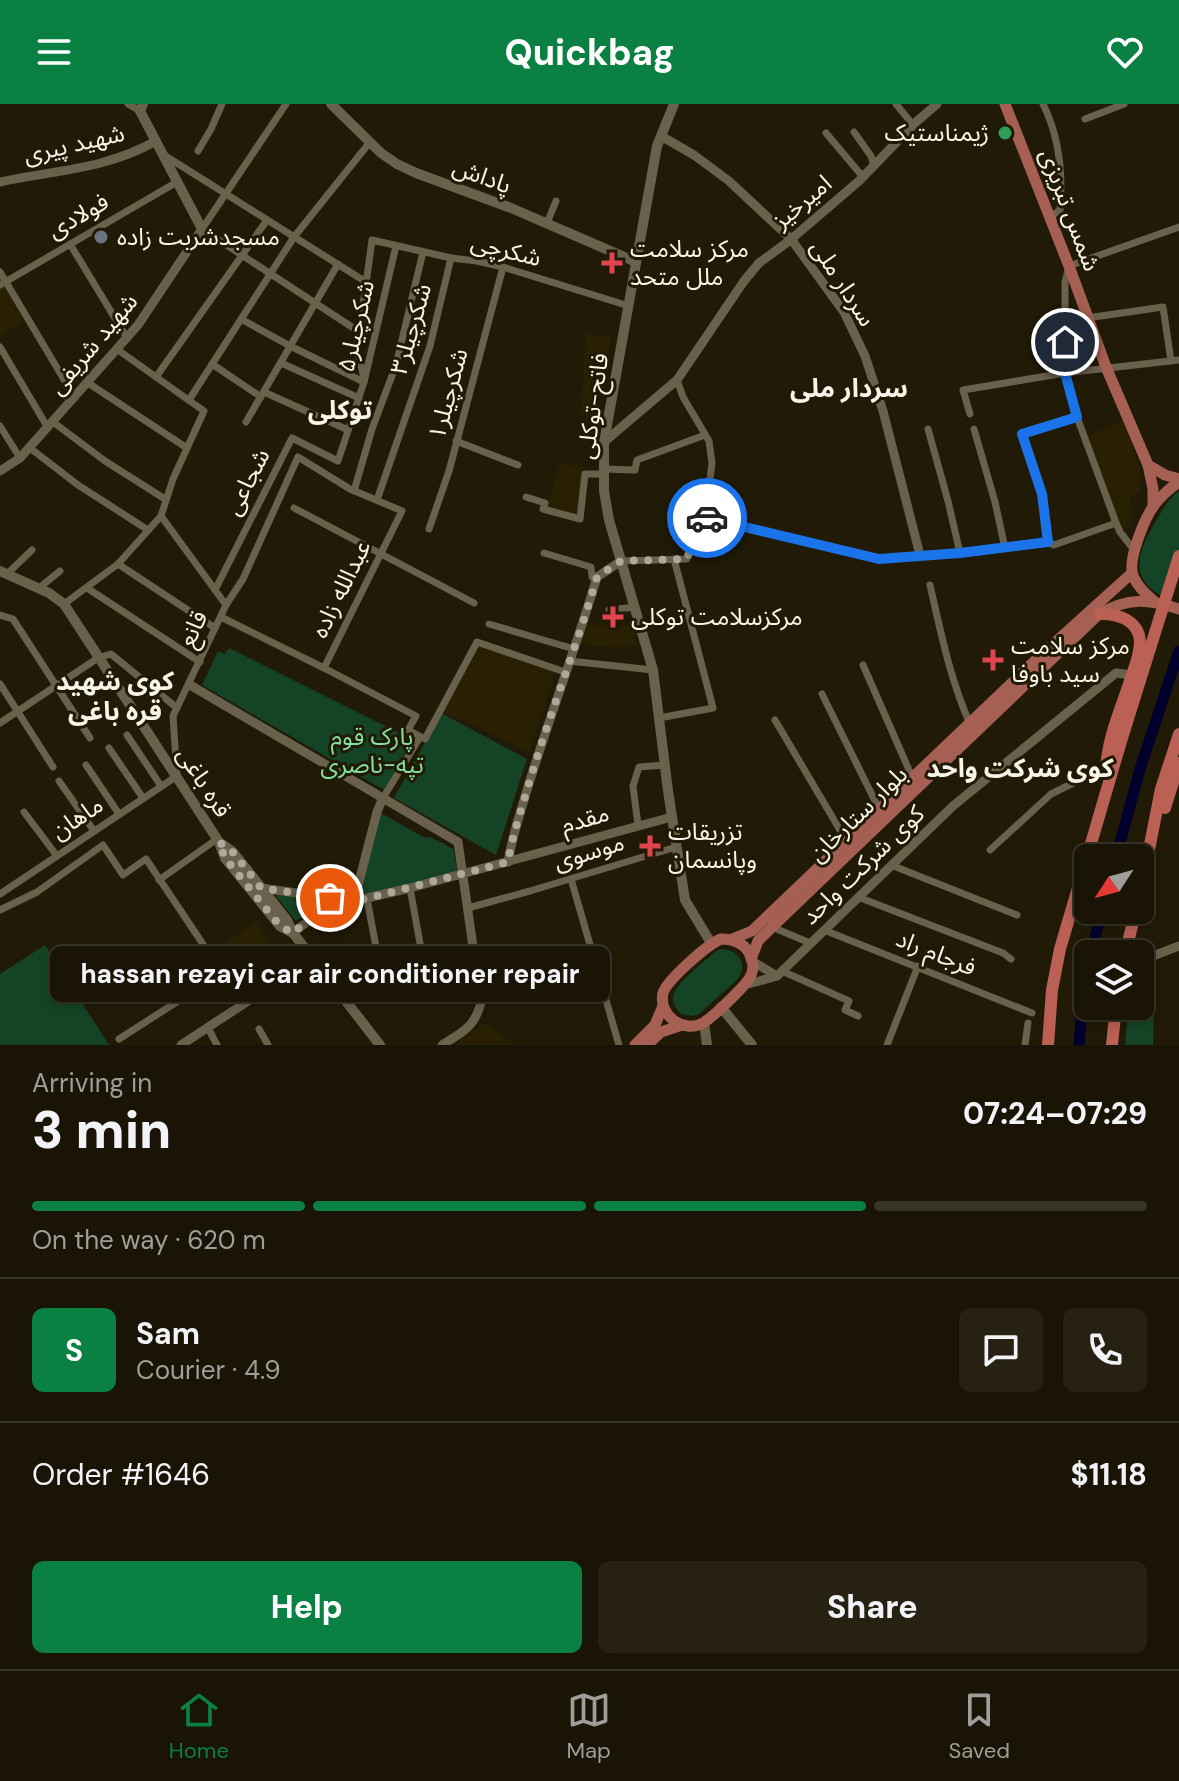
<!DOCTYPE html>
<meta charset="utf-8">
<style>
body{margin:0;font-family:"DM Sans","Noto Sans Arabic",sans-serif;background:#262113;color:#f1f3f6;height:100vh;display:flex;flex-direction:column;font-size:30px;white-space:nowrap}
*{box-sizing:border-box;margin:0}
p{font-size:26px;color:#9f9e9a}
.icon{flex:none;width:44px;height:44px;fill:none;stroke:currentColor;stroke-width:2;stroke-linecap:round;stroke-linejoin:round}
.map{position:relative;height:941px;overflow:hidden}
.side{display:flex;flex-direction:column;background:#191405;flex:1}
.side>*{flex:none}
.needle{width:52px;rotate:234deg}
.controls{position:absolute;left:1074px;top:740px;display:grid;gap:16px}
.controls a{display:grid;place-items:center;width:80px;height:80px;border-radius:12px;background:#191405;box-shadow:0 4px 12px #0003,0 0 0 2px #373327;font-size:40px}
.pin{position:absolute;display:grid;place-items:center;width:68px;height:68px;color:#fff;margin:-34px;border:4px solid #fff;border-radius:50%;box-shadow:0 2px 8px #0007}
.courier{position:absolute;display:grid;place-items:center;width:80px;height:80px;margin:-40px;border:6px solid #1a73e8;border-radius:50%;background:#fff;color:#222;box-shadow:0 2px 10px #0007}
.bubble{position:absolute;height:56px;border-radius:12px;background:#191405;box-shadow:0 4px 12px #0003,0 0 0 2px #373327;font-size:26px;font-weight:800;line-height:56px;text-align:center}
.overview em{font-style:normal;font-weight:800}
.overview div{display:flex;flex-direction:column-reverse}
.overview{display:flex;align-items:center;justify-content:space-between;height:136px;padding:0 32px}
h1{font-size:52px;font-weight:800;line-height:60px}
.bar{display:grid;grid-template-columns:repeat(4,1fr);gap:12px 8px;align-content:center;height:96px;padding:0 32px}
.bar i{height:10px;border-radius:6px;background:#373327}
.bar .selected{background:#0b8043}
.bar p{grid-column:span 4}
.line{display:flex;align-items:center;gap:20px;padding:0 32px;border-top:2px solid #373327}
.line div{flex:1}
.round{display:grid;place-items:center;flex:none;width:84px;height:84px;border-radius:12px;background:#262113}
.button{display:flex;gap:16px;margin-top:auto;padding:16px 32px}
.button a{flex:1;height:92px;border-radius:12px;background:#0b8043;color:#fff;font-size:32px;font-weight:800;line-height:92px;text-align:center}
.button a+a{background:#262113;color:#f1f3f6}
header{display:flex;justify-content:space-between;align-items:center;height:104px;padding:0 32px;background:#0b8043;color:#fff;font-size:36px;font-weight:800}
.dock{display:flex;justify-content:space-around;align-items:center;height:112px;border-top:2px solid #373327;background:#191405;font-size:22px;color:#9f9e9a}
.dock a{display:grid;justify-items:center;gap:4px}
.dock .selected{color:#0b8043}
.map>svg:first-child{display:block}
</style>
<header><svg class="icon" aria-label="menu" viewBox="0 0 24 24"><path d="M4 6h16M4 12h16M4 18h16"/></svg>Quickbag<svg class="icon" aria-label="heart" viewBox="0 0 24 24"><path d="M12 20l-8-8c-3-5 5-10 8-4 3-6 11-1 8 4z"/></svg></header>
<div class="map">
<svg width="1179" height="941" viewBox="0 0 1179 941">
<rect width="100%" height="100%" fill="#211a07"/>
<!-- built -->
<g fill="#292004">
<path d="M3 181 24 217 0 232V182Z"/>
<path d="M586 229 611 234 595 315 581 312Z"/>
<path d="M1125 315 1141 370 1140 386 1131 392 1132 421 1120 428 1088 332Z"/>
<path d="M560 359 584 363 579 412 546 404Z"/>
<path d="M587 521 632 522 637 542 607 543 581 540Z"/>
<path d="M478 541 556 566 529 649 482 625 442 608Z"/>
<path d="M256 817 284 861 242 889 215 846Z"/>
<path d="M486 919 515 941H454Z"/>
</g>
<!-- green -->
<g fill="#154325">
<path d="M1179 387V447L1162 492C1126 473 1140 444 1156 417 1163 405 1168 395 1179 387Z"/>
<path d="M229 544 413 636 384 686 202 581 218 547 225 550Z"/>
<path d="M441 609 527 655 496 751 394 694Z"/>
<path d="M381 709 425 734 431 733 453 745 457 766 463 770 365 791 361 779Z"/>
<path d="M275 791 332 797 296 817Z"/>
<path d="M45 841 109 941H0V870Z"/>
<path d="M721 845C739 846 748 859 738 875L699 910 693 912 681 910C676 904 672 900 673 892 675 880 706 856 716 847Z"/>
<path d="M1155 866 1153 941H1125L1128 902H1140V875Z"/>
</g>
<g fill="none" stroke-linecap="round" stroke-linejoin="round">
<!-- river -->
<g stroke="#00002c" stroke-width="11">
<path d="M1116 754 1140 665 1179 547"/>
<path d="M1091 850 1102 806"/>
<path d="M1079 941 1084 884 1088 863"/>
</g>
<!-- minor -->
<g stroke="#69614c" stroke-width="7">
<path d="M128 0 140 7"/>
<path d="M286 0 202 125 358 227"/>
<path d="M896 0 913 21"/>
<path d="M1043 0C1060 34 1063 69 1060 106L1049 114"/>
<path d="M1085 15 1124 0"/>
<path d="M854 28 871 52 874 61"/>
<path d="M826 29 863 73"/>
<path d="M198 47 211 25 222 0"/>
<path d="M164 51 366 178"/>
<path d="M547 119 556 97"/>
<path d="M70 140 127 234"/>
<path d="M0 168 75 294"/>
<path d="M0 181 177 78"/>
<path d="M1087 214 1163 203 1171 257"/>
<path d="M241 215 290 242 364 278"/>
<path d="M0 243 48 324"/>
<path d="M281 259 359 294"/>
<path d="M212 260 261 293"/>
<path d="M156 273 267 116"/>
<path d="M364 274 357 245 372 136 451 154 477 157 503 163 629 202"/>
<path d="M88 279 187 344"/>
<path d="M264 288 348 326"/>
<path d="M189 296 294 133 370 38"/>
<path d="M970 310 963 286 1065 269 1179 256"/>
<path d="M53 318 105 357 165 395"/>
<path d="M246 318 338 160"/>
<path d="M0 322 20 354"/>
<path d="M928 325 948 397 960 449"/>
<path d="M974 325 995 398 1005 444"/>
<path d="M456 337 518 361"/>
<path d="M30 344 78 381 148 426"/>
<path d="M604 365 635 366 637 356 705 331"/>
<path d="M354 387 372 325 396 261 423 148"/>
<path d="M526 393 545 399 543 405 580 415 585 370H604"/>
<path d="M377 396 430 242 451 154"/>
<path d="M294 404 474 499"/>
<path d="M161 412 226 501"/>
<path d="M701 412 879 455 920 451 960 449 1048 438 1054 441 1116 419"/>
<path d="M429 425 449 367 503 163"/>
<path d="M1048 438 1042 390 1022 330 1077 313"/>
<path d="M1134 446 1120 428 1116 419 1077 313 1065 269V178L1069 162 1179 123"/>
<path d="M544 449 591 463 592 473H597"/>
<path d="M621 457 687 455 708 390 712 359 709 337 683 293 677 276"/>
<path d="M118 460 215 524"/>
<path d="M7 470 32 446"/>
<path d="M930 481C941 529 950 575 970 620"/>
<path d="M39 484 60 467"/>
<path d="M87 484 200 558"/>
<path d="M215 486 292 334 338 357 364 278 396 142"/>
<path d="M64 500 118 460 161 412 173 375 204 307 118 246"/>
<path d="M609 506 635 503"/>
<path d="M0 511 13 515 90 634"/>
<path d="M489 520 574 545"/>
<path d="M569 557 653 566"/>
<path d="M863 561 913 675"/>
<path d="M324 564 416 612 408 626 425 635 477 538 565 568"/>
<path d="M0 580 53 663"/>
<path d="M822 590 880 707"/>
<path d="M659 614 713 604 674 455"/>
<path d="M775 616 847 738"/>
<path d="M0 619 98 554 111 550 177 604"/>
<path d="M127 631 161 682"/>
<path d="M109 644 143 694"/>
<path d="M86 661 119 710"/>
<path d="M59 677 94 727"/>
<path d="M383 694 420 633"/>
<path d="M24 708 57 752"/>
<path d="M638 721 633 682 639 663 665 661"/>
<path d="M990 746 1051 690 1106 663"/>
<path d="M891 761 1017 811"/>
<path d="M571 775 619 941"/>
<path d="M159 776 217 735"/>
<path d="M410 784 427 878"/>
<path d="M0 790 177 672 173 612 226 501 243 475 298 353 350 385 402 407 324 564 221 513"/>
<path d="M858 793 1003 849 1011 855"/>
<path d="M367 795 386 896"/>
<path d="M468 804 530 787 676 743"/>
<path d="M0 806 37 788 103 741 123 771 146 755 243 900"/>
<path d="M772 823 810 839"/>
<path d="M824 826 1032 909"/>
<path d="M782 867 849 897 845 906 858 912"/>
<path d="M332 879 350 871 473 842"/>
<path d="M208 924 217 941"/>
<path d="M259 925 268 941"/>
<path d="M119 935 222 869"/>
<path d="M887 941 918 862"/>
<path d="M1025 941 1028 919"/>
</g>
<!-- tertiary -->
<g stroke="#69614c" stroke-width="9">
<path d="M661 32 694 51 729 77 791 135 844 208 865 252 883 307 920 451"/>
<path d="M0 78C55 66 104 66 156 37"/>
<path d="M604 338 677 276 744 177 759 159 789 137 859 77 916 18 937 0"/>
<path d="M0 367 20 354 138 221 202 125"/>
<path d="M190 581 458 738 481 898C475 923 463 928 442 941"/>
<path d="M383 694 377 708 354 797 410 784 672 713"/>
<path d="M508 758C512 733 520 710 527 686 549 614 576 544 597 473L621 457"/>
<path d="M261 784 354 797C331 804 311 813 293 829"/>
<path d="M1140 857 1179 842"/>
<path d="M777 872 953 702 1116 569 1132 571"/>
<path d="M745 881 777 872 752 857"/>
<path d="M181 941 312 855"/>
</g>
<!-- secondary -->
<g stroke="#69614c" stroke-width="10">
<path d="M143 0 140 7 202 125"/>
<path d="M331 0 381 49 397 60 416 69 511 104 636 158"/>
<path d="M674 0 657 42 604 338V387L609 416 653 566 668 687 685 796 711 839"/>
<path d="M0 467 49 489 64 500 219 738 225 754 280 822 293 829 287 816 232 747 219 738"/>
<path d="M293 829 380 941"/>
<path d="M721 903 752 941"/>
<path d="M704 919 707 941"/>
</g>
<!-- primary -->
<g stroke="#a66053" stroke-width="11">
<path d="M1005 0 1069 162 1106 263 1148 361 1153 385V403"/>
<path d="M1148 361 1165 371 1179 375"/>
<path d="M1154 497C1145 490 1138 483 1133 472 1127 456 1145 413 1155 400 1162 391 1170 384 1179 378"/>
<path d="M721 835C732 835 742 838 748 847 752 854 755 863 751 871 748 880 712 914 703 919 683 930 658 911 663 889 667 876 708 840 721 835Z"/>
<path d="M732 835 752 827 1040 552 1132 469"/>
<path d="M751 855 758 837 772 823 1099 510C1129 493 1147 495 1179 505"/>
<path d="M635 941 655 921 663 902"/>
<path d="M647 941 661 928 682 921"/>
</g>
<!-- trunk -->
<g stroke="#ba6055" stroke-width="12">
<path d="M1099 510C1117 509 1139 516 1140 538 1140 550 1135 562 1131 574 1121 605 1106 637 1106 670"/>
<path d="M1165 704 1179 659"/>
<path d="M1140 791 1161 685 1179 630"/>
<path d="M1125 850 1136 806"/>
<path d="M1048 941 1052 886 1060 845 1122 634 1179 452"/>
<path d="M1112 941 1116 902"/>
</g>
</g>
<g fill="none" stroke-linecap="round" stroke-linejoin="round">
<!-- done -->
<path stroke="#ada899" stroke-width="8" stroke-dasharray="0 14.4" d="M330 794 261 784 232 747 219 738 225 754 280 822 293 829 306 818 334 803 508 758C512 733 520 710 527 686 548 614 576 545 597 473L621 457 687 455 701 412 707 414"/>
<!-- route -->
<path stroke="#1a73e8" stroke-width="10" d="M707 414 879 455 960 449 1048 438 1042 390 1022 330 1077 313 1065 269V238"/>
</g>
<!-- markers -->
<circle fill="#2e9e5b" stroke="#211a07" stroke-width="3" cx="1005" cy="29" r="8"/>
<circle fill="#6b7280" stroke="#211a07" stroke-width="3" cx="101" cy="133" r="8"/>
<g fill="#e0444e" stroke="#211a07" stroke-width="3">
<path d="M608 147h8v8h8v8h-8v8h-8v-8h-8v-8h8z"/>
<path d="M609 501h8v8h8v8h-8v8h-8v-8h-8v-8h8z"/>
<path d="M989 544h8v8h8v8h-8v8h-8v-8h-8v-8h8z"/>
<path d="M646 730h8v8h8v8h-8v8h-8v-8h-8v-8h8z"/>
</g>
<g text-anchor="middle" stroke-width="6" stroke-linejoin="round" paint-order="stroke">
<!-- poi labels -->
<g font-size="24" fill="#f9f4e8" stroke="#211a07" text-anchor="start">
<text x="989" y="37" text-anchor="end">ژیمناستیک</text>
<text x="117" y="141">مسجدشربت زاده</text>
<text x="630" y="153">مرکز سلامت<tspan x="630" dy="28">ملل متحد</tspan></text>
<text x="631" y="521">مرکزسلامت توکلی</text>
<text x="1011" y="550">مرکز سلامت<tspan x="1011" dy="28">سید باوفا</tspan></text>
<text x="668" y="736">تزریقات<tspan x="668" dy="28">وپانسمان</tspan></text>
</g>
<!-- street labels -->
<g font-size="24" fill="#f9f4e8" stroke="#211a07">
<text transform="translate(74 40) rotate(-13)" y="8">شهید پیری</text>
<text transform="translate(482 72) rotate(20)" y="8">پاداش</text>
<text transform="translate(802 98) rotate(-40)" y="8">امیرخیز</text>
<text transform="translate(1070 106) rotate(69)" y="8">شمس تبریزی</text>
<text transform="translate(78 112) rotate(-30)" y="8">فولادی</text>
<text transform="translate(506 146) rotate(14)" y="8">شکرچی</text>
<text transform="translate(843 179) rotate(57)" y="8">سردار ملی</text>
<text transform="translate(356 222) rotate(-77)" y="8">شکرچیلر۵</text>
<text transform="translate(411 225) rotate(-74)" y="8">شکرچیلر۳</text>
<text transform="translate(93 240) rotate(-50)" y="8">شهید شریفى</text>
<text transform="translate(448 290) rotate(-75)" y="8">شکرچیلر۱</text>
<text transform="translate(593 302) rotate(-82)" y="8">فاتح-توکلی</text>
<text transform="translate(247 378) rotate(-63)" y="8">شجاعی</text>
<text transform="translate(341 485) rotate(-64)" y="8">عبدالله زاده</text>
<text transform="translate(193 525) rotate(-65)" y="8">قانع</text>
<text transform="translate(204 678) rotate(57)" y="8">قره باغی</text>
<text transform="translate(858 710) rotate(-44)" y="8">بلوار ستارخان</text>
<text transform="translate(77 714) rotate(-34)" y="8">ماهان</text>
<text transform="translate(585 715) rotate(-16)" y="8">مقدم</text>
<text transform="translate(589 748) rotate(-17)" y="8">موسوی</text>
<text transform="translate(863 761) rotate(-44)" y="8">کوی شرکت واحد</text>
<text transform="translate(936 849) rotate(22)" y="8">فرجام راد</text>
</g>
<!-- park labels -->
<g font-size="24" fill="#83e19e" stroke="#211a07">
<text x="372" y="641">پارک قوم<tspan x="372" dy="28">تپه-ناصری</tspan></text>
</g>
<!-- neighbourhood labels -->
<g font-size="26" font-weight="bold" fill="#f9f4e8" stroke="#211a07">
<text x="849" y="293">سردار ملی</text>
<text x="340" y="315">توکلی</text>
<text x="115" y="586">کوی شهید<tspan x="115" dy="30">قره باغی</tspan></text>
<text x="1020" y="673">کوی شرکت واحد</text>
</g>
</g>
</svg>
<div class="controls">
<a><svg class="needle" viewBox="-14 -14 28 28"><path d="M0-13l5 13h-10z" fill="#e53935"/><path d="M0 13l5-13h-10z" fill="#9f9e9a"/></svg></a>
<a><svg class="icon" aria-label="layers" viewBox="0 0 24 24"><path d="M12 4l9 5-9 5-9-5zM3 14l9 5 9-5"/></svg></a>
</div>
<div class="pin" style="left:330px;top:794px;background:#ea580c"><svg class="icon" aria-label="bag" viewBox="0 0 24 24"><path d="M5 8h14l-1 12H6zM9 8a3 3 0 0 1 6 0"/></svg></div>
<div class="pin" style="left:1065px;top:238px;background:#1f2937"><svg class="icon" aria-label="home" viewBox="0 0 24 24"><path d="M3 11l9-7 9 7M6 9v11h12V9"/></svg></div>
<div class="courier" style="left:707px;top:414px"><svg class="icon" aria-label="car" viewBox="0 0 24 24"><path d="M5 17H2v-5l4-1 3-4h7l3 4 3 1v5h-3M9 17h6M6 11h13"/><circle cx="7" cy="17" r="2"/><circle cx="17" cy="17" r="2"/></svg></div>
<div class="bubble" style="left:50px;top:842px;width:560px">hassan rezayi car air conditioner repair</div>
</div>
<section class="side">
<div class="overview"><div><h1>3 min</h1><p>Arriving in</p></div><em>07:24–07:29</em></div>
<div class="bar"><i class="selected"></i><i class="selected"></i><i class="selected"></i><i></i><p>On the way · 620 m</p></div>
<div class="line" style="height:144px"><b class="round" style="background:#0b8043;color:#fff">S</b><div><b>Sam</b><p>Courier · 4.9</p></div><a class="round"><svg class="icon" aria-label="chat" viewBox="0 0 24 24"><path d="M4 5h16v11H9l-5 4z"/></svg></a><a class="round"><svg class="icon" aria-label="phone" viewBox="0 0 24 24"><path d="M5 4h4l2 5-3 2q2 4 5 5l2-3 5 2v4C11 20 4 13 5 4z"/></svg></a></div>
<div class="line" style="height:104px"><div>Order #1646</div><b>$11.18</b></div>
<div class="button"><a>Help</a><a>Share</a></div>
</section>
<nav class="dock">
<a class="selected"><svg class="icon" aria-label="home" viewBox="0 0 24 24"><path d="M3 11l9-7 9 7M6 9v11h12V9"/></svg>Home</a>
<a><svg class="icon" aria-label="map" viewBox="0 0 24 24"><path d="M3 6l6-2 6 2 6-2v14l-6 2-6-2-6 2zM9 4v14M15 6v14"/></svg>Map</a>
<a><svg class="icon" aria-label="saved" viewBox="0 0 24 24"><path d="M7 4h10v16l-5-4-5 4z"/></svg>Saved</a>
</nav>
